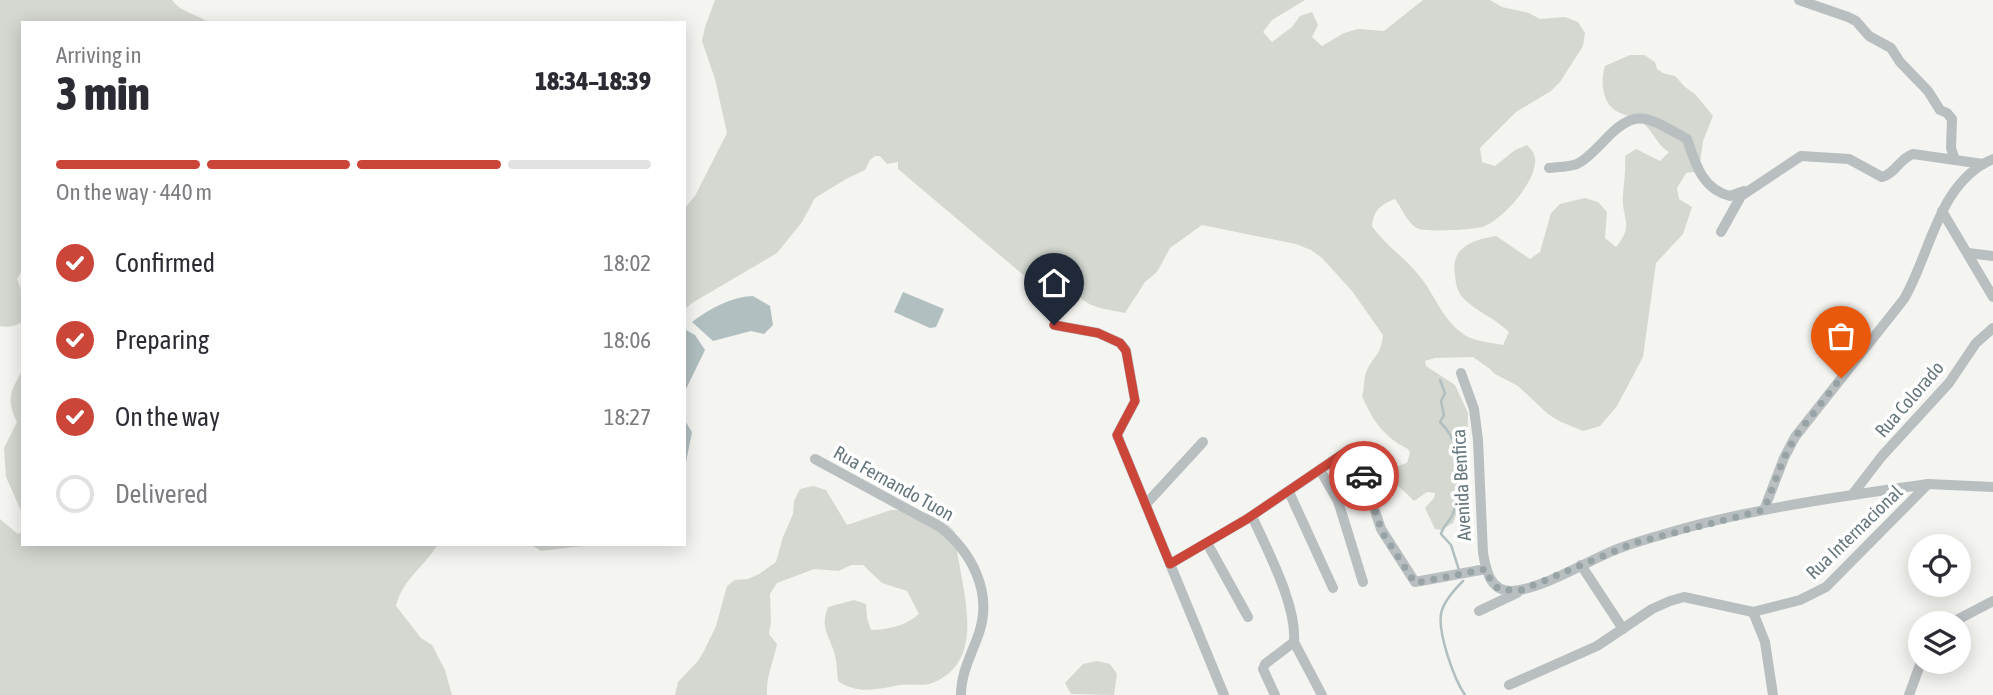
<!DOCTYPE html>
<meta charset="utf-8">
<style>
body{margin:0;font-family:"Asap Condensed",sans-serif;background:#f7f7f7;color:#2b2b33;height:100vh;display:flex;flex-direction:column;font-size:26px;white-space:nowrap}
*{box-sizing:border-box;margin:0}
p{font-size:23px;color:#7c7c81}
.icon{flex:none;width:38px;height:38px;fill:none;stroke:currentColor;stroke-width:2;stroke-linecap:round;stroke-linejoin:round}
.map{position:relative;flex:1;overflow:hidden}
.details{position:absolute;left:21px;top:21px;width:665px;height:525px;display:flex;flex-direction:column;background:#fff;border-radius:0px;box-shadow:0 4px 18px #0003}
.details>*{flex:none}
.buttons{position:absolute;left:1908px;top:534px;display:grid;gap:14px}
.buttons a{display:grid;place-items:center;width:63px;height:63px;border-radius:50%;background:#fff;box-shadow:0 4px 18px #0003;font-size:35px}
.pin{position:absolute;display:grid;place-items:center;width:60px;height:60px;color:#fff;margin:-72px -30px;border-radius:50% 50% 50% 0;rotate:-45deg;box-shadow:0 0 7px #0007}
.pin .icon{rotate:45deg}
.courier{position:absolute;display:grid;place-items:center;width:70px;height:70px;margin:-35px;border:5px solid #cc4539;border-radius:50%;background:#fff;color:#222;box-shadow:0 2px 9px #0007}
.headline em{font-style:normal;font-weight:800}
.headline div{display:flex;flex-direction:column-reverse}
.headline{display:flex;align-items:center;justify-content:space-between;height:119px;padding:0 35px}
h1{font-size:46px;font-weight:800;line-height:52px}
.bar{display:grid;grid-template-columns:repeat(4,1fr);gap:10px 7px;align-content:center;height:84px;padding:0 35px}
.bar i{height:9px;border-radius:5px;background:#e1e1e2}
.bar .on{background:#cc4539}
.bar p{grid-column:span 4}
ol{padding:0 35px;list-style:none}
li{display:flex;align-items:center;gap:21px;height:77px}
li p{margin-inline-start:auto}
li .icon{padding:7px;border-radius:50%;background:#cc4539;color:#fff;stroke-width:4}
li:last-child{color:#7c7c81}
li i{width:38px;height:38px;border:4px solid #e1e1e2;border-radius:50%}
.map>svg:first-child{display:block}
</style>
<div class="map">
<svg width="1993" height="695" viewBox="0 0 1993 695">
<rect width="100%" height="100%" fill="#f4f4f1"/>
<!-- green -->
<g fill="#d4d8d1">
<path d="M0 0H172C181 13 198 14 209 23H23V268L17 279 23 295V321C17 326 7 328 0 326Z"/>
<path d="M715 0H1305L1272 20 1263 32 1272 42 1292 27 1300 16 1312 12 1318 25 1312 37 1322 46 1344 33 1358 29 1384 31 1423 0H1490L1502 7 1529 13 1540 19 1565 17 1578 22 1585 33 1583 46 1560 82 1551 91 1516 112 1480 148 1482 162 1495 166 1515 150 1527 145C1531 149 1534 152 1535 158 1538 180 1504 218 1485 226 1477 230 1427 232 1419 229 1408 225 1402 208 1395 199 1380 205 1374 210 1372 226 1384 244 1403 256 1417 273 1434 292 1441 318 1462 333 1473 342 1490 342 1503 345L1509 332C1496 319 1478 312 1465 300 1457 292 1456 285 1455 275 1450 247 1473 240 1496 236L1530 259 1540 252 1551 213 1560 204 1585 198 1598 202 1607 212 1605 238 1616 247C1635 225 1621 217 1623 195 1624 181 1626 169 1625 156L1636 149 1660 161 1669 152C1658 146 1654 133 1644 124 1636 116 1630 117 1620 113 1602 106 1600 82 1605 66L1630 55H1644L1655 62 1657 69 1663 73 1675 76 1685 87 1695 94 1713 116 1703 141 1699 171 1686 173 1677 188 1679 199 1692 207 1683 234 1656 263 1643 357 1617 406 1600 426 1583 431 1559 421 1548 414 1518 386 1495 374 1490 369 1473 357 1435 358 1425 361 1426 366 1455 385 1468 413 1467 485 1453 523 1441 530 1435 529 1425 508 1434 498 1435 493 1427 492 1414 501C1401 486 1371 467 1365 453L1367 448 1397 466 1407 463 1410 453 1408 449C1385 438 1372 420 1362 396 1365 388 1363 380 1366 373 1372 356 1381 357 1383 335L1352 291 1322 258 1311 250 1296 244 1202 225 1170 248 1157 272 1145 282 1125 313C1106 309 1085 308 1074 290L1060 292 1034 284 898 169V162L887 164 880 156H875L870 160 865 170 846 179 815 198 802 222 777 253 692 303 684 310V209L695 196 727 133 715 79 702 41 705 27Z"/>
<path d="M23 370V515L6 477 4 448 17 422C6 400 10 391 23 370Z"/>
<path d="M813 486 826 490 847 525 891 510H904L933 514 944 521 955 532C957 579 993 659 932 683 921 687 910 683 900 685 877 689 858 695 838 681 837 672 837 661 834 652 828 633 820 627 828 607L854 600 866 604 867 618 871 630C888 630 907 625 919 614L907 591 882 583 863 565H851L839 571 814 569 777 583 770 594 771 621 769 634 777 644C773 663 766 676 767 695H675L678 682 698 661 704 651 716 626 727 586 735 580 748 579 759 574 776 562 783 537 793 514 794 501 800 489Z"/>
<path d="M0 519 18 534 23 531V544H438C425 566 402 580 396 606L421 638 432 645 445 670 452 695H0Z"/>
<path d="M530 544H601L541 551Z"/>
<path d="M1097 661 1110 664 1117 674 1114 695 1071 694 1065 683 1083 664Z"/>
</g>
<!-- water -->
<g fill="#b2bfc1">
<path d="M903 292 944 309 936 327 930 328 894 312Z"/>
<path d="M753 296 770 306 773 325 764 334 751 331 713 341 692 322C710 308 731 297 753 296Z"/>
<path d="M684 329 695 335 705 350 684 393Z"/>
<path d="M684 419 692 432 684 472Z"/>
</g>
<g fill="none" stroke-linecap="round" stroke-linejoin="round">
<!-- stream -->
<g stroke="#b2bfc1" stroke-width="2.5">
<path d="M1440 380 1445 393 1441 401 1444 415 1440 422C1448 430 1454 439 1456 450 1459 464 1458 504 1452 516 1448 523 1443 526 1441 534L1451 545 1459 570"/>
<path d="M1463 581C1455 589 1443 602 1441 614 1438 634 1454 679 1465 695"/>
</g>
<!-- minor -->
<g stroke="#b9bec0" stroke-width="10">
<path d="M1799 0 1848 17 1856 21 1869 36 1891 48 1900 62 1928 91 1940 110 1947 113 1952 119 1951 148 1955 160"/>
<path d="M1549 168C1557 167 1569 167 1577 164 1586 160 1595 150 1602 143 1636 105 1647 117 1687 139 1695 163 1702 189 1730 196L1744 191"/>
<path d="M1942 211 1993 297"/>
<path d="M1721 232 1741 196 1801 156 1849 159 1882 177C1896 173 1900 158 1913 154L1983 164"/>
<path d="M1968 253 1993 256"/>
<path d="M1054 325 1098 333 1120 343 1126 350 1135 401 1117 435 1224 695"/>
<path d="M1461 373 1474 409 1478 440 1483 553C1486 570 1490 591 1511 591 1537 591 1585 563 1610 552 1626 545 1644 540 1661 535 1747 509 1838 497 1928 484"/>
<path d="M815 459 940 527C971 551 993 592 979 633 972 654 961 672 961 695"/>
<path d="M1320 470 1338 501 1363 582"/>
<path d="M1289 492 1333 588"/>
<path d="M1852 495 1882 456 1949 383 1976 343 1993 328"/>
<path d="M1146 504 1203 442"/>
<path d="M1764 510 1784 458 1795 437 1904 299C1931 253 1938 182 1993 159"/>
<path d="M1252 516C1267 550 1297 605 1294 642L1265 664 1263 669 1275 695"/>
<path d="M1207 543 1248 617"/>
<path d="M1170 564 1247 519 1350 449 1355 450 1381 529 1415 582 1486 569"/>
<path d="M1581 565 1623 629"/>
<path d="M1479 611 1517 593"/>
<path d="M1753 612 1765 642 1773 695"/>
<path d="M1951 623 1993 601"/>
<path d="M1294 642 1322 695"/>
<path d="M1509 685 1597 646 1652 609 1670 601 1684 597 1753 612 1800 600 1826 587 1928 484 1993 487"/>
<path d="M1909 695 1921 662"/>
</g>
</g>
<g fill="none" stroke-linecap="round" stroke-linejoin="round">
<!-- done -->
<path stroke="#98a3a6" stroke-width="7" stroke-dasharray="0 12.6" d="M1364 476 1382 532 1415 583 1486 569 1492 584 1501 590H1522L1634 543 1764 510 1784 458 1795 437 1841 378"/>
<!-- route -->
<path stroke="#cc4539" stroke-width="9" d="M1054 325 1098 333 1120 343 1126 351 1135 401 1117 435 1170 564 1247 519 1350 449 1355 450 1364 476"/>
</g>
<g text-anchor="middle" stroke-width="7" stroke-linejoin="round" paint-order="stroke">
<!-- street labels -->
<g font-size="19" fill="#67777e" stroke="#fff">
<text transform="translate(1909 399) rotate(-49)" y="7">Rua Colorado</text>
<text transform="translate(894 483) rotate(29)" y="7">Rua Fernando Tuon</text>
<text transform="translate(1461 485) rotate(-93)" y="7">Avenida Benfica</text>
<text transform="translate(1854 532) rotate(-44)" y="7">Rua Internacional</text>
</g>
</g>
</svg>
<div class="buttons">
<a><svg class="icon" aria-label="locate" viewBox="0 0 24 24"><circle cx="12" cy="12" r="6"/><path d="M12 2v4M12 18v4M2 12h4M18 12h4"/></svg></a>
<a><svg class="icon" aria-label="layers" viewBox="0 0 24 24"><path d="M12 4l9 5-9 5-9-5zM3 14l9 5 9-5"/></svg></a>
</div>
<div class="pin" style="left:1841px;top:378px;background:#ea580c"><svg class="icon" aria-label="bag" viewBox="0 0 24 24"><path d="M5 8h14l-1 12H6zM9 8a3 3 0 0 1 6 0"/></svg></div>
<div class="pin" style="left:1054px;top:325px;background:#1f2937"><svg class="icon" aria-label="home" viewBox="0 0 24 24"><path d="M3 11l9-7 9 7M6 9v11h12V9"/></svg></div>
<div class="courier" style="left:1364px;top:476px"><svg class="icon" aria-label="car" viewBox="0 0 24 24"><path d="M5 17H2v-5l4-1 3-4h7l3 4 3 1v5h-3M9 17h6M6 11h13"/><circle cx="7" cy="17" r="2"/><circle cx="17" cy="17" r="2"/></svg></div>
<section class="details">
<div class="headline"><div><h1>3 min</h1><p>Arriving in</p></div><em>18:34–18:39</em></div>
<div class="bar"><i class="on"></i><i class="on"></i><i class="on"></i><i></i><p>On the way · 440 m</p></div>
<ol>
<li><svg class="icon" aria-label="check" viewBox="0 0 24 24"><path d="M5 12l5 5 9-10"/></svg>Confirmed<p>18:02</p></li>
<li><svg class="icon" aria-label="check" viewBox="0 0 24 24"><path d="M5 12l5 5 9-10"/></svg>Preparing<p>18:06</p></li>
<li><svg class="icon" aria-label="check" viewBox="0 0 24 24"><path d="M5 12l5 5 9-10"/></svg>On the way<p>18:27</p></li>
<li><i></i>Delivered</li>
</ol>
</section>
</div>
